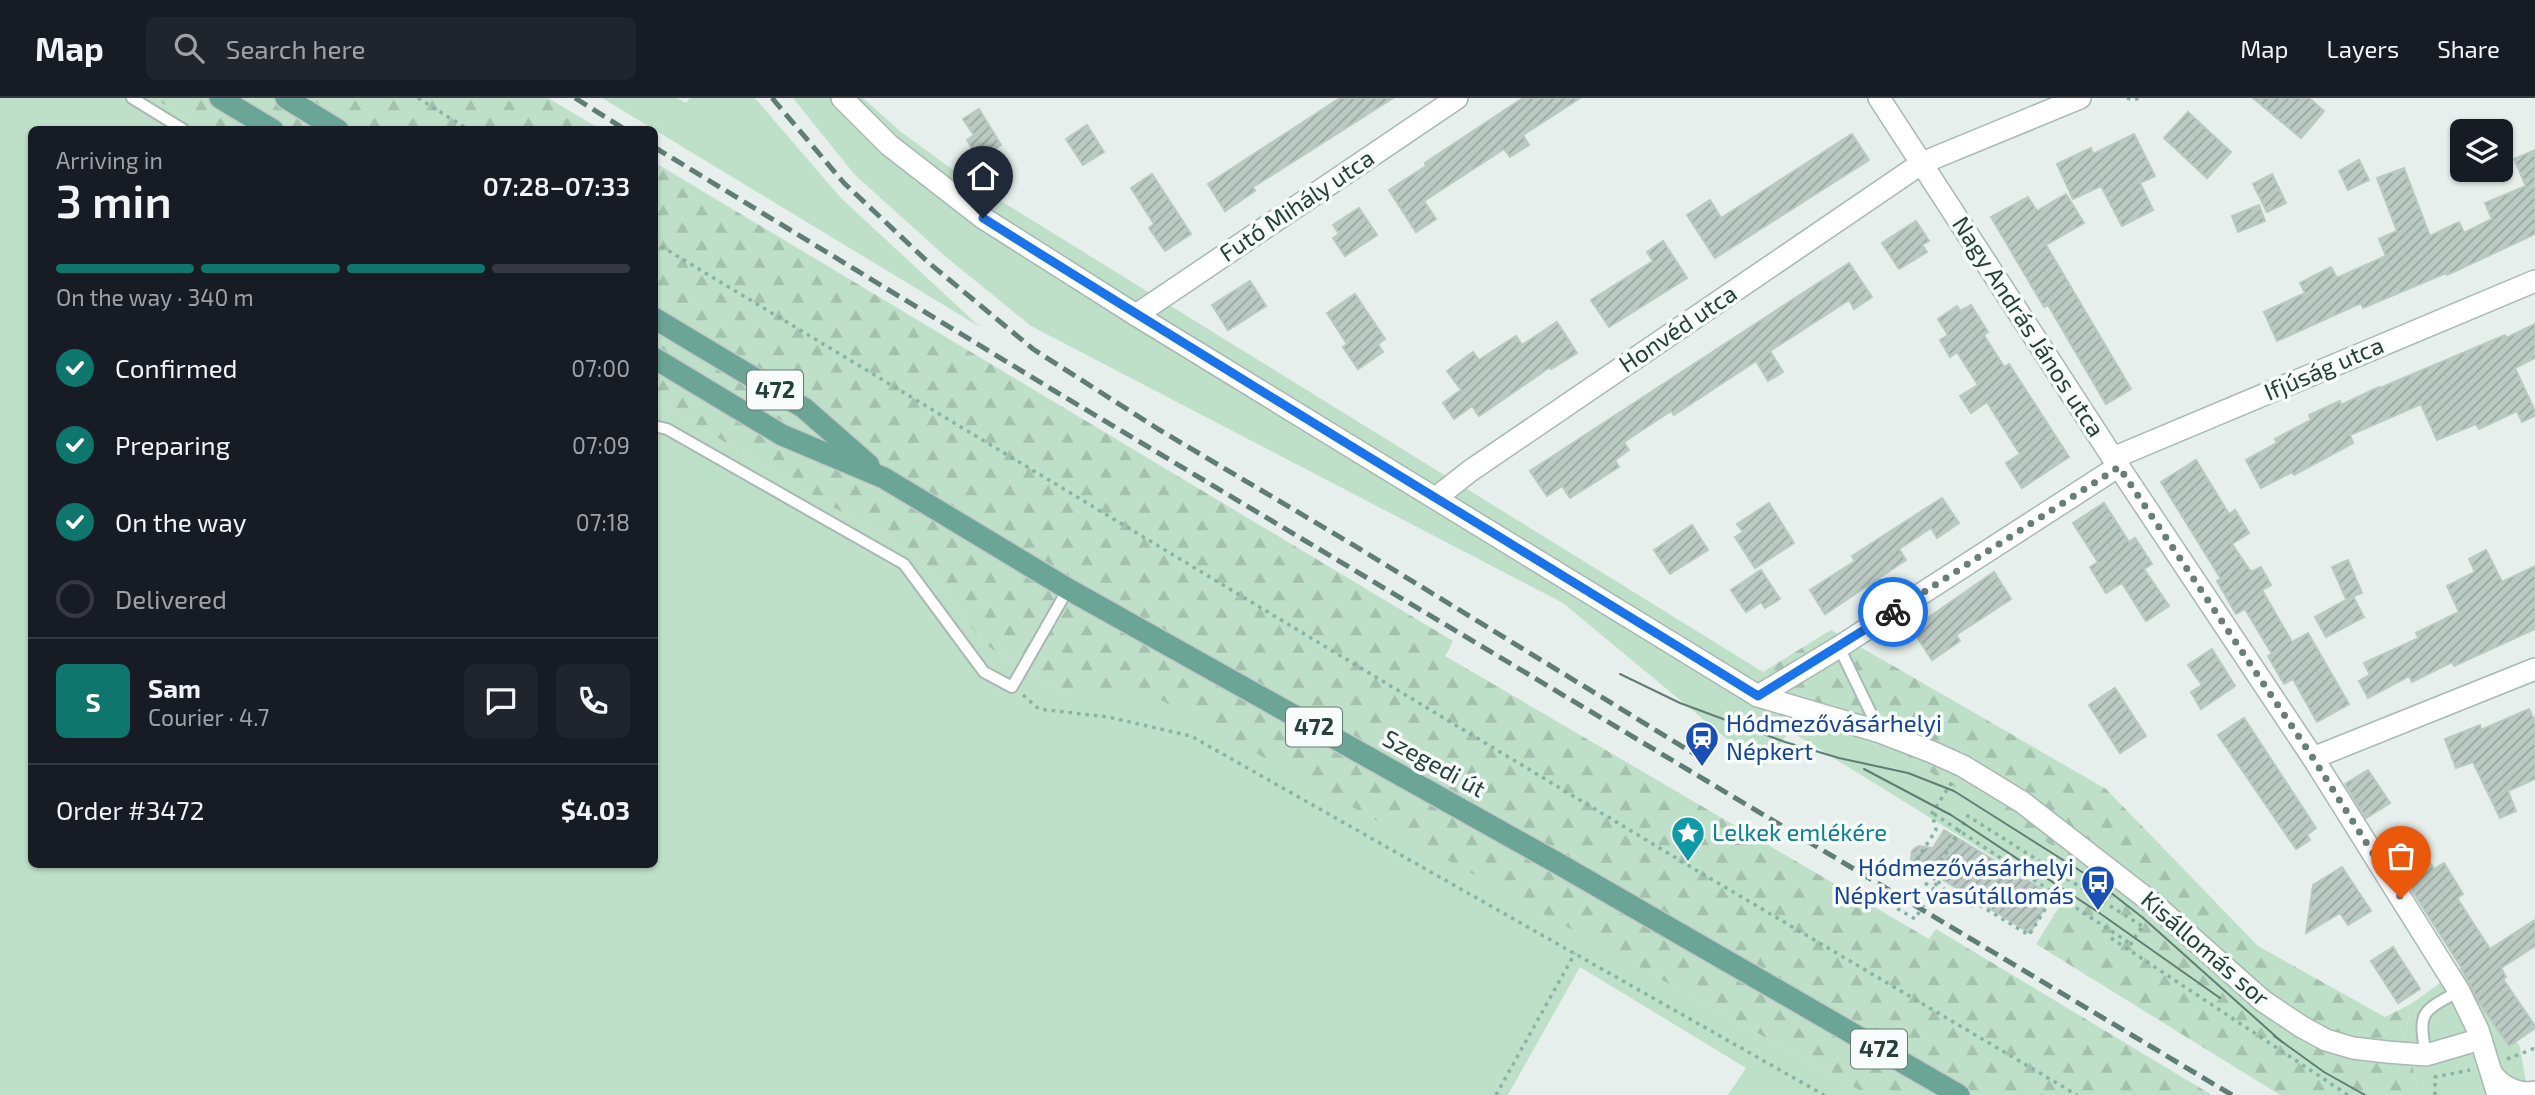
<!DOCTYPE html>
<meta charset="utf-8">
<style>
body{margin:0;font-family:"Exo 2",sans-serif;background:#20242c;color:#f1f3f6;height:100vh;display:flex;flex-direction:column;font-size:26px;white-space:nowrap}
*{box-sizing:border-box;margin:0}
p{font-size:23px;color:#9ea1a6}
.icon{flex:none;width:38px;height:38px;fill:none;stroke:currentColor;stroke-width:2;stroke-linecap:round;stroke-linejoin:round}
.map{position:relative;flex:1;overflow:hidden}
.details{position:absolute;left:28px;top:28px;width:630px;height:742px;display:flex;flex-direction:column;background:#171b24;border-radius:10px;box-shadow:0 2px 5px #0004}
.details>*{flex:none}
.controls{position:absolute;left:2450px;top:21px;display:grid;gap:14px}
.controls a{display:grid;place-items:center;width:63px;height:63px;border-radius:10px;background:#171b24;box-shadow:0 2px 5px #0004;font-size:35px}
.pin{position:absolute;display:grid;place-items:center;width:60px;height:60px;color:#fff;margin:-72px -30px;border-radius:50% 50% 50% 0;rotate:-45deg;box-shadow:0 0 7px #0007}
.pin .icon{rotate:45deg}
.courier{position:absolute;display:grid;place-items:center;width:70px;height:70px;margin:-35px;border:5px solid #1a73e8;border-radius:50%;background:#fff;color:#222;box-shadow:0 2px 9px #0007}
.overview em{font-style:normal;font-weight:600}
.overview div{display:flex;flex-direction:column-reverse}
.overview{display:flex;align-items:center;justify-content:space-between;height:119px;padding:0 28px}
h1{font-size:46px;font-weight:600;line-height:52px}
.bar{display:grid;grid-template-columns:repeat(4,1fr);gap:10px 7px;align-content:center;height:84px;padding:0 28px}
.bar i{height:9px;border-radius:5px;background:#363941}
.bar .selected{background:#0f766e}
.bar p{grid-column:span 4}
.line{display:flex;align-items:center;gap:18px;padding:0 28px;border-top:2px solid #363941}
.line div{flex:1}
.round{display:grid;place-items:center;flex:none;width:74px;height:74px;border-radius:10px;background:#20242c}
ol{padding:0 28px;list-style:none}
li{display:flex;align-items:center;gap:21px;height:77px}
li p{margin-inline-start:auto}
li .icon{padding:7px;border-radius:50%;background:#0f766e;color:#fff;stroke-width:4}
li:last-child{color:#9ea1a6}
li i{width:38px;height:38px;border:4px solid #363941;border-radius:50%}
header{display:flex;align-items:center;gap:42px;box-sizing:border-box;height:98px;padding:0 35px;background:#171b24;border-bottom:2px solid #363941}
header strong{font-size:33px}
nav{display:flex;gap:38px;margin-inline-start:auto;font-size:24px}
.search{width:490px;height:63px;background:#20242c;display:flex;align-items:center;gap:18px;box-sizing:border-box;padding:0 24px;border-radius:10px;color:#9ea1a6;font-size:26px}
.map>svg:first-child{display:block}
</style>
<header>
<strong>Map</strong>
<div class="search"><svg class="icon" aria-label="search" viewBox="0 0 24 24"><circle cx="10" cy="10" r="6"/><path d="M15 15l6 6"/></svg>Search here</div>
<nav><a>Map</a><a>Layers</a><a>Share</a></nav>
</header>
<div class="map">
<svg width="2535" height="997" viewBox="0 0 2535 997">
<defs>
<pattern id="forest-firs" width="22" height="20" patternUnits="userSpaceOnUse" patternTransform="scale(1.75)"><rect width="22" height="20" fill="#bfe0c8"/><path d="M5 1l3.5 6h-7zM16 11l3.5 6h-7z" fill="#a4c1ad"/></pattern>
<pattern id="building-hatch" width="6" height="6" patternUnits="userSpaceOnUse" patternTransform="scale(1.75)"><rect width="6" height="6" fill="#bbcac4"/><path d="M-1 1l2-2M0 6l6-6M5 7l2-2" fill="none" stroke="#98a6a0"/></pattern>
</defs>
<rect width="100%" height="100%" fill="#e6efeb"/>
<!-- grass -->
<g fill="#bfe0c8">
<path d="M0 0H153L205 31 32 32V766H654V307L665 308 923 463 983 545 1052 591 1157 599 1868 997H1728L1746 970 1580 869 1508 997H0Z"/>
<path d="M602 0H677L686 5 690 0H755L841 100 980 229Z"/>
<path d="M793 0H863L901 34 967 82 1763 574 2086 767 2063 802 1790 633 1762 670 1563 505 1031 228 946 159 855 77Z"/>
<path d="M2465 867 2520 949 2528 997H2417L2419 995 2405 938 2411 906Z"/>
</g>
<!-- forest -->
<g fill="url(#forest-firs)">
<path d="M153 0H548L600 31H205Z"/>
<path d="M654 64 1453 543 1445 558 1929 841 1936 831 2212 997H1868L1157 600 1052 591 983 545 923 463 665 308 655 307Z"/>
<path d="M1831 532 2106 691 2258 848 2385 919 2411 906 2405 938 2419 995 2417 997H2280L2036 846 2085 767 1763 574Z"/>
</g>
<!-- building -->
<g fill="url(#building-hatch)" stroke="#b8c9c2" stroke-width="2">
<path d="M1340 0H1393L1253 89 1255 93 1225 113 1208 86Z"/>
<path d="M1523 0H1580L1523 37 1529 47 1510 59 1504 51 1424 103 1436 121 1416 134 1389 92 1426 68 1425 65Z"/>
<path d="M2253 0H2309L2324 13 2301 40Z"/>
<path d="M979 11 1001 47 979 61 967 42 974 37 963 21Z"/>
<path d="M2188 14 2231 54 2207 80 2164 40Z"/>
<path d="M1087 27 1104 54 1083 67 1066 41Z"/>
<path d="M1852 36 1869 62 1715 160 1687 117 1710 102 1721 120Z"/>
<path d="M2134 36 2155 78 2140 85 2153 112 2122 128 2101 88 2073 101 2057 66 2091 50 2093 56Z"/>
<path d="M2535 52V136L2447 177 2446 175 2363 210 2361 205 2277 243 2264 214 2305 195 2300 185 2331 169 2337 180 2386 158 2379 141 2397 133 2377 80 2404 70 2430 138 2459 124 2464 135 2492 121 2485 105 2526 88 2514 61Z"/>
<path d="M2359 62 2369 82 2348 92 2339 73Z"/>
<path d="M1152 76 1191 136 1165 153 1149 130 1154 126 1131 90Z"/>
<path d="M2272 76 2286 105 2267 114 2253 86Z"/>
<path d="M2066 96 2084 125 2046 147 2131 291 2106 306 2048 207 2044 209 1991 119 2028 99 2037 113Z"/>
<path d="M2259 107 2265 123 2238 134 2232 118Z"/>
<path d="M1359 110 1377 137 1345 158 1333 140 1339 136 1333 127Z"/>
<path d="M1916 123 1929 143 1922 147 1927 154 1899 171 1882 145Z"/>
<path d="M1663 143 1687 180 1609 229 1591 202 1653 163 1647 154Z"/>
<path d="M1849 165 1872 199 1854 211 1849 202 1770 253 1783 274 1768 283 1756 263 1674 317 1671 313 1624 344 1629 352 1615 362 1619 369 1570 400 1562 388 1547 398 1530 373Z"/>
<path d="M1250 183 1266 208 1228 232 1212 207Z"/>
<path d="M1355 196 1385 241 1378 246 1383 254 1358 271 1343 249 1347 246 1327 215Z"/>
<path d="M1971 207 1988 234 1984 237 2004 269 2009 266 2069 359 2022 390 2006 365 2020 356 1987 304 1971 315 1960 298 1978 287 1957 254 1950 259 1940 242 1948 237 1938 221 1957 208 1960 213Z"/>
<path d="M1557 224 1577 255 1551 271 1550 269 1479 318 1472 308 1454 321 1443 305 1461 292 1447 273 1473 254 1479 262 1516 238 1522 247Z"/>
<path d="M2535 226V260L2515 270 2535 313V318L2522 324 2517 313 2479 331 2476 326 2437 342 2421 306 2350 337 2353 345 2294 377 2292 374 2261 390 2246 362 2277 345 2275 341 2311 322 2309 317 2340 303 2341 307 2379 289 2380 290 2505 237 2506 240Z"/>
<path d="M2196 362 2229 416 2235 412 2249 435 2232 446 2251 474 2261 469 2271 487 2262 492 2292 544 2308 535 2349 606 2317 624 2293 581 2284 586 2268 558 2272 556 2245 511 2236 516 2217 483 2221 481 2161 384Z"/>
<path d="M1942 400 1959 425 1937 440 1931 430 1899 451 1906 462 1825 516 1810 492 1855 463 1852 458Z"/>
<path d="M1769 405 1794 445 1755 470 1735 439 1743 434 1737 426Z"/>
<path d="M2104 405 2129 444 2135 440 2152 466 2144 471 2169 508 2146 523 2122 485 2106 495 2090 469 2098 464 2073 425Z"/>
<path d="M1692 427 1708 452 1670 476 1654 452Z"/>
<path d="M2486 452 2502 484 2535 468V531L2454 568 2452 564 2412 584 2409 578 2368 600 2359 583 2370 577 2364 565 2419 540 2416 535 2459 514 2447 488 2475 474 2469 461Z"/>
<path d="M2348 462 2362 495 2346 501 2332 469Z"/>
<path d="M1761 472 1780 501 1765 510 1761 504 1746 514 1731 492Z"/>
<path d="M1994 474 2011 501 1956 537 1960 543 1932 562 1912 531Z"/>
<path d="M2353 498 2364 519 2326 539 2315 519Z"/>
<path d="M2212 551 2235 588 2201 611 2191 594 2202 587 2188 567Z"/>
<path d="M2115 590 2146 638 2120 655 2089 607Z"/>
<path d="M2529 611 2535 623V681L2508 693 2516 713 2500 720 2473 664 2456 670 2445 641 2480 627 2481 632Z"/>
<path d="M2244 620 2316 730 2307 737 2310 742 2296 751 2218 637Z"/>
<path d="M2368 672 2390 705 2366 720 2345 686Z"/>
<path d="M1944 732 2052 797 2030 835 1911 762 1912 753 1915 750 1919 748 1933 750Z"/>
<path d="M2410 733 2434 771 2444 765 2463 796 2457 800 2490 851 2535 822V848L2501 870 2506 879 2503 881 2535 928V930L2509 948 2477 901 2461 869 2385 750Z"/>
<path d="M2342 769 2371 813 2348 827 2340 815 2306 835 2313 787Z"/>
<path d="M2393 849 2420 891 2398 905 2371 863Z"/>
</g>
<g fill="none" stroke-linecap="round" stroke-linejoin="round">
<!-- service casing -->
<g stroke="#a8b8b2" stroke-width="14">
<g id="service">
<path d="M132 0 184 32"/>
<path d="M654 328 667 331 904 466 984 574 1012 589 1068 491"/>
<path d="M1839 549 1879 632"/>
<path d="M2426 957C2418 913 2421 914 2459 893"/>
</g>
</g>
<!-- minor casing -->
<g stroke="#a8b8b2" stroke-width="24">
<g id="minor">
<path d="M842 0 889 47 983 120 1136 217 1758 598 1880 634 1932 654 1963 668 2022 704 2155 807 2263 903 2302 929 2326 942 2353 950 2387 954 2426 957 2481 941"/>
<path d="M1136 217 1457 0"/>
<path d="M2113 360 2535 183"/>
<path d="M1437 399 1470 373 1922 65"/>
<path d="M1758 598 1839 549 2119 368"/>
<path d="M2313 660 2535 571"/>
</g>
</g>
<!-- tertiary casing -->
<g stroke="#a8b8b2" stroke-width="24">
<g id="tertiary">
<path d="M1879 0 2113 360 2313 660 2459 893 2478 932 2498 997"/>
<path d="M1922 65 2080 0"/>
<path d="M2492 976C2503 990 2517 997 2535 994"/>
</g>
</g>
<!-- primary casing -->
<g stroke="#c2cac8" stroke-width="24">
<g id="primary">
<path d="M220 0 273 32"/>
<path d="M286 0 338 32"/>
<path d="M654 220 804 310 869 367"/>
<path d="M654 260 782 337 884 380 1068 491 1559 766 1959 997"/>
</g>
</g>
<!-- path -->
<g stroke="#86b3a5" stroke-width="3.5" stroke-dasharray="3.5 5" stroke-linecap="butt">
<path d="M418 0 469 32"/>
<path d="M2127 0 2133 2 2139 0"/>
<path d="M654 144 1701 775 2077 997"/>
<path d="M1023 597 1039 611 1108 619 1191 638 1824 997"/>
<path d="M1934 716 2131 846"/>
<path d="M1932 778 1968 718 2142 828"/>
<path d="M1938 783 1946 794 1969 808H1981L2029 837 2054 797"/>
<path d="M1925 785 1934 791"/>
<path d="M1868 793 1915 821 1938 783 1913 768 1936 732 1932 715 1952 684"/>
<path d="M2111 840 2348 997"/>
<path d="M2130 847 2143 827"/>
<path d="M2507 961 2535 950"/>
<path d="M1496 997 1575 855"/>
<path d="M2435 997V979L2470 972"/>
</g>
<!-- service -->
<use href="#service" stroke="#fff" stroke-width="10"/>
<!-- minor -->
<use href="#minor" stroke="#fff" stroke-width="21"/>
<!-- tertiary -->
<use href="#tertiary" stroke="#fff" stroke-width="21"/>
<!-- primary -->
<use href="#primary" stroke="#6aa596" stroke-width="21"/>
<!-- tram -->
<g stroke="#5f7d75" stroke-width="2">
<path d="M1620 576 1680 605 1785 644 1839 660 1908 675 1954 693 2090 779 2115 798 2142 819 2282 944"/>
<path d="M1864 671 1951 717 2098 814 2220 900"/>
<path d="M2274 938 2324 974 2365 997"/>
</g>
<!-- rail -->
<g stroke="#5f7d75" stroke-width="5" stroke-dasharray="14 7" stroke-linecap="butt">
<path d="M575 0 626 32"/>
<path d="M772 0 844 85 929 165 1033 251 1158 331 1350 445 1706 663"/>
<path d="M654 49 1053 292 2232 997"/>
</g>
</g>
<g fill="none" stroke-linecap="round" stroke-linejoin="round">
<!-- done -->
<path stroke="#687f78" stroke-width="7" stroke-dasharray="0 12.6" d="M1893 514 2119 369 2313 660 2401 800"/>
<!-- route -->
<path stroke="#1a73e8" stroke-width="9" d="M983 120C1240 282 1500 438 1758 598L1893 514"/>
</g>
<!-- icons -->
<defs>
<g id="station-pin" transform="scale(1.75)"><path d="M0 17L-7.5 6A9.5 9.5 0 1 1 7.5 6Z" fill="#1a4fb4" stroke="#f7fbf9"/><path d="M-3-6H3Q5-6 5-4V2Q5 4 3 4L4.5 6H3L1.5 4h-3L-3 6H-4.5L-3 4Q-5 4-5 2V-4Q-5-6-3-6ZM-3.5-4v3h7v-3ZM-3.5 1v1.5H-2V1ZM2 1v1.5H3.5V1Z" fill="#fff"/></g>
<g id="sight-pin" transform="scale(1.75)"><path d="M0 17L-7.5 6A9.5 9.5 0 1 1 7.5 6Z" fill="#0f9aa8" stroke="#f7fbf9"/><path d="M0-6L1.8-2.2L6-1.7L2.9 1.2L3.7 5.4L0 3.3L-3.7 5.4L-2.9 1.2L-6-1.7L-1.8-2.2Z" fill="#fff"/></g>
<g id="bus-pin" transform="scale(1.75)"><path d="M0 17L-7.5 6A9.5 9.5 0 1 1 7.5 6Z" fill="#1a4fb4" stroke="#f7fbf9"/><path d="M-5-6H5V4H4V6H2V4H-2V6H-4V4H-5ZM-3.5-4V0h7V-4ZM-3.5 1.2v1.5H-2V1.2ZM2 1.2v1.5H3.5V1.2Z" fill="#fff"/></g>
</defs>
<g fill-rule="evenodd">
<use href="#station-pin" x="1702" y="640"/>
<use href="#sight-pin" x="1688" y="735"/>
<use href="#bus-pin" x="2098" y="784"/>
</g>
<g text-anchor="middle" stroke-width="7" stroke-linejoin="round" paint-order="stroke">
<!-- shield labels -->
<g fill="#f7fbf9" stroke="#637a73" stroke-width="2">
<rect x="747" y="272.5" width="56" height="39" rx="5"/>
<rect x="1286" y="609.5" width="56" height="39" rx="5"/>
<rect x="1851" y="931.5" width="56" height="39" rx="5"/>
</g>
<g font-size="23" font-weight="bold" fill="#24423a">
<text x="775" y="300">472</text>
<text x="1314" y="637">472</text>
<text x="1879" y="959">472</text>
</g>
<!-- street labels -->
<g font-size="24" fill="#24423a" stroke="#f7fbf9">
<text transform="translate(1297 108) rotate(-34)" y="8">Futó Mihály utca</text>
<text transform="translate(2028 229) rotate(57)" y="8">Nagy András János utca</text>
<text transform="translate(1678 231) rotate(-34)" y="8">Honvéd utca</text>
<text transform="translate(2324 271) rotate(-23)" y="8">Ifjúság utca</text>
<text transform="translate(1434 666) rotate(29)" y="8">Szegedi út</text>
<text transform="translate(2205 851) rotate(41)" y="8">Kisállomás sor</text>
</g>
<!-- transit labels -->
<g font-size="24" fill="#164399" stroke="#f7fbf9" text-anchor="start">
<text x="1726" y="634">Hódmezővásárhelyi<tspan x="1726" dy="28">Népkert</tspan></text>
<text x="2074" y="778" text-anchor="end">Hódmezővásárhelyi<tspan x="2074" dy="28">Népkert vasútállomás</tspan></text>
</g>
<!-- culture labels -->
<g font-size="24" fill="#0d838f" stroke="#f7fbf9" text-anchor="start">
<text x="1712" y="743">Lelkek emlékére</text>
</g>
</g>
</svg>
<div class="controls">
<a><svg class="icon" aria-label="layers" viewBox="0 0 24 24"><path d="M12 4l9 5-9 5-9-5zM3 14l9 5 9-5"/></svg></a>
</div>
<div class="pin" style="left:2401px;top:800px;background:#ea580c"><svg class="icon" aria-label="bag" viewBox="0 0 24 24"><path d="M5 8h14l-1 12H6zM9 8a3 3 0 0 1 6 0"/></svg></div>
<div class="pin" style="left:983px;top:120px;background:#1f2937"><svg class="icon" aria-label="home" viewBox="0 0 24 24"><path d="M3 11l9-7 9 7M6 9v11h12V9"/></svg></div>
<div class="courier" style="left:1893px;top:514px"><svg class="icon" aria-label="bike" viewBox="0 0 24 24"><circle cx="6" cy="16" r="4"/><circle cx="18" cy="16" r="4"/><path d="M6 16l4-8h5l3 8M10 8l3 8H6M13 5h3"/></svg></div>
<section class="details">
<div class="overview"><div><h1>3 min</h1><p>Arriving in</p></div><em>07:28–07:33</em></div>
<div class="bar"><i class="selected"></i><i class="selected"></i><i class="selected"></i><i></i><p>On the way · 340 m</p></div>
<ol>
<li><svg class="icon" aria-label="check" viewBox="0 0 24 24"><path d="M5 12l5 5 9-10"/></svg>Confirmed<p>07:00</p></li>
<li><svg class="icon" aria-label="check" viewBox="0 0 24 24"><path d="M5 12l5 5 9-10"/></svg>Preparing<p>07:09</p></li>
<li><svg class="icon" aria-label="check" viewBox="0 0 24 24"><path d="M5 12l5 5 9-10"/></svg>On the way<p>07:18</p></li>
<li><i></i>Delivered</li>
</ol>
<div class="line" style="height:126px"><b class="round" style="background:#0f766e;color:#fff">S</b><div><b>Sam</b><p>Courier · 4.7</p></div><a class="round"><svg class="icon" aria-label="chat" viewBox="0 0 24 24"><path d="M4 5h16v11H9l-5 4z"/></svg></a><a class="round"><svg class="icon" aria-label="phone" viewBox="0 0 24 24"><path d="M5 4h4l2 5-3 2q2 4 5 5l2-3 5 2v4C11 20 4 13 5 4z"/></svg></a></div>
<div class="line" style="height:91px"><div>Order #3472</div><b>$4.03</b></div>
</section>
</div>
